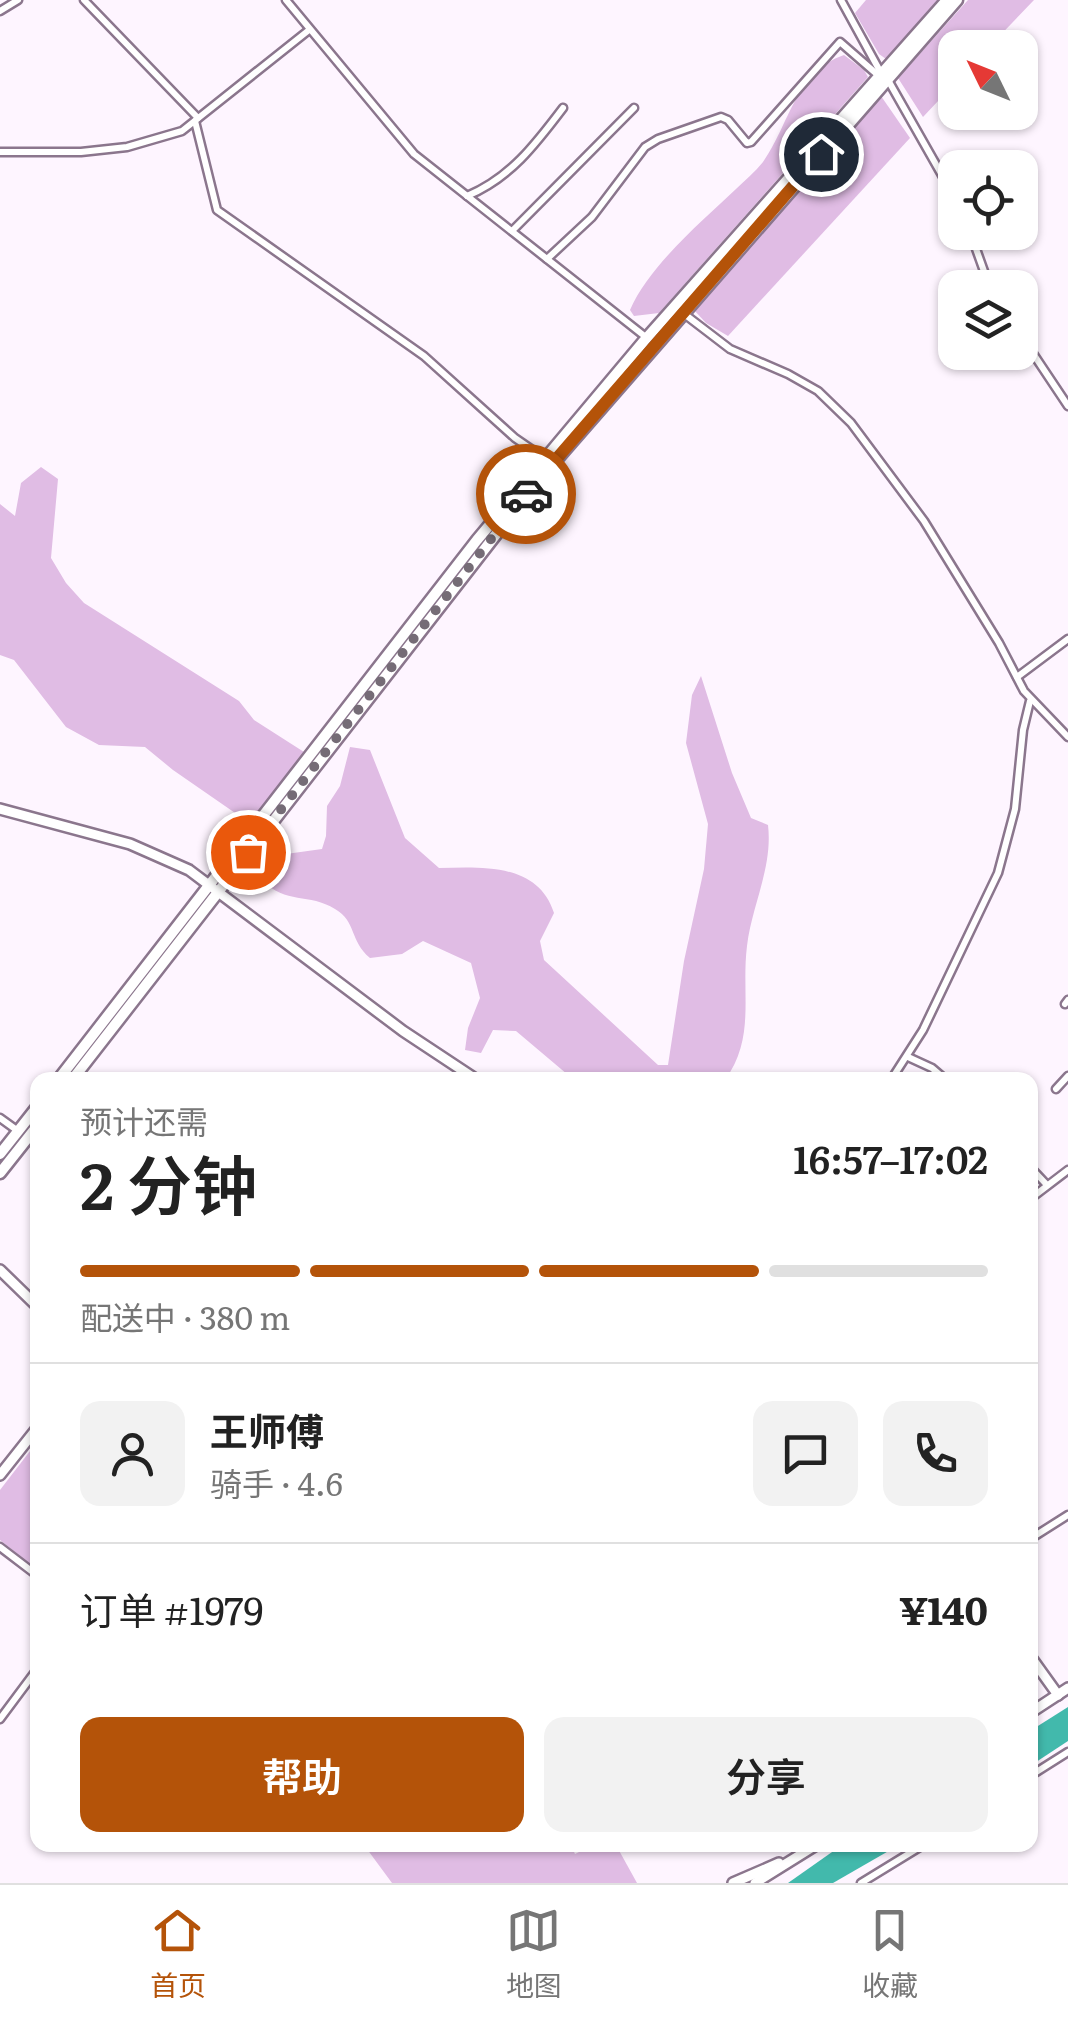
<!DOCTYPE html>
<html lang="zh">
<meta charset="utf-8">
<style>
body{margin:0;font-family:Literata,"Noto Sans SC",serif;background:#f2f2f2;color:#222;height:100vh;display:flex;flex-direction:column;font-size:38px;white-space:nowrap}
*{box-sizing:border-box;margin:0}
p{font-size:32px;color:#767676}
.icon{flex:none;width:55px;height:55px;fill:none;stroke:currentColor;stroke-width:2;stroke-linecap:round;stroke-linejoin:round}
.map{position:relative;flex:1;overflow:hidden}
.drawer{position:absolute;left:30px;top:1072px;width:1008px;height:780px;display:flex;flex-direction:column;background:#fff;border-radius:20px;box-shadow:0 2px 8px #0004}
.drawer>*{flex:none}
.needle{width:65px;rotate:313deg}
.buttons{position:absolute;left:938px;top:30px;display:grid;gap:20px}
.buttons a{display:grid;place-items:center;width:100px;height:100px;border-radius:20px;background:#fff;box-shadow:0 2px 8px #0004;font-size:50px}
.pin{position:absolute;display:grid;place-items:center;width:85px;height:85px;color:#fff;margin:-42px;border:5px solid #fff;border-radius:50%;box-shadow:0 2px 10px #0007}
.courier{position:absolute;display:grid;place-items:center;width:100px;height:100px;margin:-50px;border:8px solid #b45309;border-radius:50%;background:#fff;color:#222;box-shadow:0 2px 12px #0007}
.headline em{font-style:normal;font-weight:600}
.headline div{display:flex;flex-direction:column-reverse}
.headline{display:flex;align-items:center;justify-content:space-between;height:170px;padding:0 50px}
h1{font-size:65px;font-weight:600;line-height:75px}
.bar{display:grid;grid-template-columns:repeat(4,1fr);gap:15px 10px;align-content:center;height:120px;padding:0 50px}
.bar i{height:12px;border-radius:8px;background:#e0e0e0}
.bar .on{background:#b45309}
.bar p{grid-column:span 4}
.line{display:flex;align-items:center;gap:25px;padding:0 50px;border-top:2px solid #e0e0e0}
.line div{flex:1}
.round{display:grid;place-items:center;flex:none;width:105px;height:105px;border-radius:20px;background:#f2f2f2}
.button{display:flex;gap:20px;margin-top:auto;padding:20px 50px}
.button a{flex:1;height:115px;border-radius:20px;background:#b45309;color:#fff;font-size:40px;font-weight:600;line-height:115px;text-align:center}
.button a+a{background:#f2f2f2;color:#222}
.tabs{display:flex;justify-content:space-around;align-items:center;height:140px;border-top:2px solid #e0e0e0;background:#fff;font-size:28px;color:#767676}
.tabs a{display:grid;justify-items:center;gap:5px}
.tabs .on{color:#b45309}
.map>svg:first-child{display:block}
</style>
<div class="map">
<svg width="1068" height="1883" viewBox="0 0 1068 1883">
<rect width="100%" height="100%" fill="#fef5ff"/>
<!-- green -->
<g fill="#e0bce4">
<path d="M866 0H938L886 59 879 54 855 13Z"/>
<path d="M968 0H1034L989 47 955 48V83L923 117 898 78Z"/>
<path d="M844 55 864 70 868 77 659 313 634 316 630 310C649 266 702 221 736 189 745 180 755 172 763 162 790 124 795 72 844 55Z"/>
<path d="M881 96 910 138 728 336 706 323 693 309Z"/>
<path d="M41 467 58 479 51 558 66 583 84 603 239 701 254 720 304 752 251 824 173 770 145 747 99 745 66 727 14 660 0 655V504L15 516 21 483Z"/>
<path d="M701 676 732 773 751 818 768 825C773 867 752 905 747 946 741 994 756 1037 725 1080H574L516 1031 493 1030 481 1053 465 1050 468 1028 480 998 471 963 423 941 402 954 370 958C349 940 357 922 335 909 310 893 284 904 264 881L279 855 322 849 326 836 327 806 340 786 350 747 370 750 405 838 439 868C483 867 538 863 554 913L540 941 544 960 658 1065H668L684 961 704 869 708 824 686 743 692 695Z"/>
<path d="M37 1442V1570L0 1540V1490Z"/>
<path d="M364 1845H571L575 1854 593 1845H616L637 1883H392Z"/>
</g>
<!-- water -->
<g fill="#42b9ac">
<path d="M1068 1707V1741L1030 1766V1731Z"/>
<path d="M842 1845H899L833 1883H788Z"/>
</g>
<g fill="none" stroke-linecap="round" stroke-linejoin="round">
<!-- street casing -->
<g stroke="#8b768d" stroke-width="11">
<g id="street">
<path d="M84 0 198 118"/>
<path d="M286 0 414 154 647 338"/>
<path d="M841 0 881 73"/>
<path d="M0 11 18 0"/>
<path d="M888 80 955 198"/>
<path d="M195 121 217 210 424 356 515 438 544 458"/>
<path d="M0 152H81L127 147 182 131 309 30"/>
<path d="M467 196C510 178 535 145 563 108"/>
<path d="M512 231 634 108"/>
<path d="M970 232 990 288"/>
<path d="M547 259 592 217 645 147 658 139 721 117 728 120 747 143 751 142 840 42 879 76"/>
<path d="M683 313 730 349 788 374 818 391 851 423 924 521 999 643 1024 691 1068 737"/>
<path d="M1020 334 1068 406"/>
<path d="M1017 677 1068 639"/>
<path d="M1065 1004 1068 1000"/>
<path d="M908 1057 932 1068 946 1080"/>
<path d="M891 1080 923 1030 998 873 1015 809 1023 730 1030 701"/>
<path d="M1056 1089 1068 1076"/>
<path d="M0 1118 18 1131"/>
<path d="M1030 1167 1047 1185"/>
<path d="M1030 1199 1068 1170"/>
<path d="M1030 1539 1068 1515"/>
<path d="M0 1547 38 1576"/>
<path d="M0 1719 38 1668"/>
<path d="M1030 1776 1068 1752"/>
<path d="M861 1883 923 1845"/>
</g>
</g>
<!-- secondary casing -->
<g stroke="#8b768d" stroke-width="14">
<g id="secondary">
<path d="M0 809 130 844 189 870 403 1031 477 1080"/>
<path d="M0 1270 38 1307"/>
<path d="M0 1475 38 1427"/>
<path d="M1030 1656 1058 1695"/>
<path d="M1030 1713 1068 1688"/>
<path d="M733 1883 779 1863"/>
<path d="M755 1883 816 1845"/>
</g>
</g>
<!-- primary casing -->
<g stroke="#8b768d" stroke-width="15">
<g id="primary">
<path d="M58 1080 477 540 644 341 947 0"/>
<path d="M72 1080 536 483 957 0"/>
<path d="M0 1154 38 1106"/>
<path d="M0 1173 38 1125"/>
</g>
</g>
<!-- street -->
<use href="#street" stroke="#fff" stroke-width="6"/>
<!-- secondary -->
<use href="#secondary" stroke="#fff" stroke-width="9"/>
<!-- primary -->
<use href="#primary" stroke="#fff" stroke-width="10"/>
</g>
<g fill="none" stroke-linecap="round" stroke-linejoin="round">
<!-- done -->
<path stroke="#756c76" stroke-width="10" stroke-dasharray="0 18" d="M248 852 526 494"/>
<!-- route -->
<path stroke="#b45309" stroke-width="12" d="M526 494 821 154"/>
</g>
</svg>
<div class="buttons">
<a><svg class="needle" viewBox="-14 -14 28 28"><path d="M0-13l5 13h-10z" fill="#e53935"/><path d="M0 13l5-13h-10z" fill="#767676"/></svg></a>
<a><svg class="icon" aria-label="locate" viewBox="0 0 24 24"><circle cx="12" cy="12" r="6"/><path d="M12 2v4M12 18v4M2 12h4M18 12h4"/></svg></a>
<a><svg class="icon" aria-label="layers" viewBox="0 0 24 24"><path d="M12 4l9 5-9 5-9-5zM3 14l9 5 9-5"/></svg></a>
</div>
<div class="pin" style="left:248px;top:852px;background:#ea580c"><svg class="icon" aria-label="bag" viewBox="0 0 24 24"><path d="M5 8h14l-1 12H6zM9 8a3 3 0 0 1 6 0"/></svg></div>
<div class="pin" style="left:821px;top:154px;background:#1f2937"><svg class="icon" aria-label="home" viewBox="0 0 24 24"><path d="M3 11l9-7 9 7M6 9v11h12V9"/></svg></div>
<div class="courier" style="left:526px;top:494px"><svg class="icon" aria-label="car" viewBox="0 0 24 24"><path d="M5 17H2v-5l4-1 3-4h7l3 4 3 1v5h-3M9 17h6M6 11h13"/><circle cx="7" cy="17" r="2"/><circle cx="17" cy="17" r="2"/></svg></div>
<section class="drawer">
<div class="headline"><div><h1>2 分钟</h1><p>预计还需</p></div><em>16:57–17:02</em></div>
<div class="bar"><i class="on"></i><i class="on"></i><i class="on"></i><i></i><p>配送中 · 380 m</p></div>
<div class="line" style="height:180px"><a class="round"><svg class="icon" aria-label="person" viewBox="0 0 24 24"><circle cx="12" cy="8" r="4"/><path d="M4 21q1-7 8-7t8 7"/></svg></a><div><b>王师傅</b><p>骑手 · 4.6</p></div><a class="round"><svg class="icon" aria-label="chat" viewBox="0 0 24 24"><path d="M4 5h16v11H9l-5 4z"/></svg></a><a class="round"><svg class="icon" aria-label="phone" viewBox="0 0 24 24"><path d="M5 4h4l2 5-3 2q2 4 5 5l2-3 5 2v4C11 20 4 13 5 4z"/></svg></a></div>
<div class="line" style="height:130px"><div>订单 #1979</div><b>¥140</b></div>
<div class="button"><a>帮助</a><a>分享</a></div>
</section>
</div>
<nav class="tabs">
<a class="on"><svg class="icon" aria-label="home" viewBox="0 0 24 24"><path d="M3 11l9-7 9 7M6 9v11h12V9"/></svg>首页</a>
<a><svg class="icon" aria-label="map" viewBox="0 0 24 24"><path d="M3 6l6-2 6 2 6-2v14l-6 2-6-2-6 2zM9 4v14M15 6v14"/></svg>地图</a>
<a><svg class="icon" aria-label="saved" viewBox="0 0 24 24"><path d="M7 4h10v16l-5-4-5 4z"/></svg>收藏</a>
</nav>
